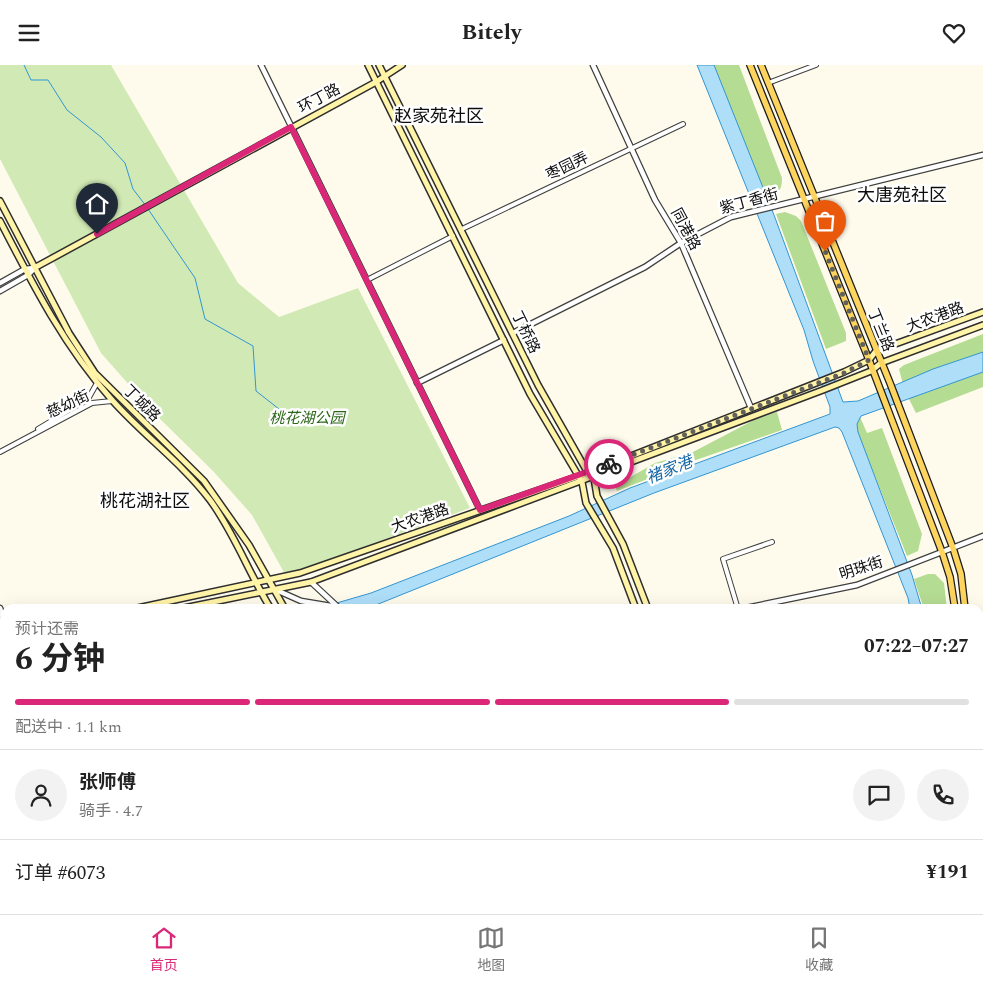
<!DOCTYPE html>
<html lang="zh">
<meta charset="utf-8">
<style>
body{margin:0;font-family:Spectral,"Noto Sans SC",serif;background:#f2f2f2;color:#222;height:100vh;display:flex;flex-direction:column;font-size:19px;white-space:nowrap}
*{box-sizing:border-box;margin:0}
p{font-size:16px;color:#767676}
.icon{flex:none;width:28px;height:28px;fill:none;stroke:currentColor;stroke-width:2;stroke-linecap:round;stroke-linejoin:round}
.map{position:relative;flex:1;overflow:hidden}
.drawer{position:absolute;left:0px;top:539px;width:984px;height:311px;display:flex;flex-direction:column;background:#fff;border-radius:15px 15px 0 0;box-shadow:0 5px 20px #0002}
.drawer>*{flex:none}
.pin{position:absolute;display:grid;place-items:center;width:42px;height:42px;color:#fff;margin:-51px -21px;border-radius:50% 50% 50% 0;rotate:-45deg;box-shadow:0 0 5px #0007}
.pin .icon{rotate:45deg}
.courier{position:absolute;display:grid;place-items:center;width:50px;height:50px;margin:-25px;border:4px solid #db2777;border-radius:50%;background:#fff;color:#222;box-shadow:0 1px 6px #0007}
.overview em{font-style:normal;font-weight:700}
.overview div{display:flex;flex-direction:column-reverse}
.overview{display:flex;align-items:center;justify-content:space-between;height:85px;padding:0 15px}
h1{font-size:32px;font-weight:700;line-height:38px}
.bar{display:grid;grid-template-columns:repeat(4,1fr);gap:8px 5px;align-content:center;height:60px;padding:0 15px}
.bar i{height:6px;border-radius:4px;background:#e0e0e0}
.bar .current{background:#db2777}
.bar p{grid-column:span 4}
.line{display:flex;align-items:center;gap:12px;padding:0 15px;border-top:1px solid #e0e0e0}
.line div{flex:1}
.round{display:grid;place-items:center;flex:none;width:52px;height:52px;border-radius:26px;background:#f2f2f2}
header{display:flex;justify-content:space-between;align-items:center;height:65px;padding:0 15px;background:#fff;font-size:22px;font-weight:700}
.tabs{display:flex;justify-content:space-around;align-items:center;height:70px;border-top:1px solid #e0e0e0;background:#fff;font-size:14px;color:#767676}
.tabs a{display:grid;justify-items:center;gap:2px}
.tabs .current{color:#db2777}
.map>svg:first-child{display:block}
</style>
<header><svg class="icon" aria-label="menu" viewBox="0 0 24 24"><path d="M4 6h16M4 12h16M4 18h16"/></svg>Bitely<svg class="icon" aria-label="heart" viewBox="0 0 24 24"><path d="M12 20l-8-8c-3-5 5-10 8-4 3-6 11-1 8 4z"/></svg></header>
<div class="map">
<svg width="983" height="849" viewBox="0 0 983 849">
<rect width="100%" height="100%" fill="#fffbec"/>
<!-- green -->
<path fill="#d1eab5" d="M0 0H111L238 218 279 252 358 223 470 443 286 511 252 450 213 406 153 347 101 288 0 94Z"/>
<!-- forest -->
<g fill="#b5dc93">
<path d="M713 0H739L782 113C782 126 778 128 767 133Z"/>
<path d="M785 147 796 151 801 156 846 268V276L826 284 776 149Z"/>
<path d="M983 269V287L903 320 899 304 904 300Z"/>
<path d="M983 302V322L916 348 908 332Z"/>
<path d="M777 347 782 365 696 395 617 426 615 421 655 398 693 387 754 355Z"/>
<path d="M860 352 867 368 882 363 922 469 918 486 907 491 854 359Z"/>
<path d="M928 509H935L944 518 947 544H924L914 514Z"/>
</g>
<!-- water -->
<path fill="#afdef8" stroke="#3395d1" d="M697 0H714L774 150 843 337 858 336 933 304 983 287V307L861 351 857 359 858 367 912 510 922 544H910L908 533 842 367 839 363 835 362 654 428 366 544 353 542 316 544 371 528 569 451 630 423 830 349V342L813 296 804 265Z"/>
<g fill="none" stroke-linecap="round" stroke-linejoin="round">
<!-- stream -->
<g stroke="#3395d1" stroke-width="1">
<path d="M24 0 31 15H48L67 45 101 72 125 98 133 124 146 141"/>
<path d="M148 144 195 213 205 254 253 281 256 326 279 344"/>
</g>
<!-- minor casing -->
<g stroke="#3f3f3f" stroke-width="6">
<g id="minor">
<path d="M768 18 816 0"/>
<path d="M462 164 683 59"/>
<path d="M367 215 453 171"/>
<path d="M38 364 88 334 97 318"/>
<path d="M0 387 92 338 112 336"/>
<path d="M738 544 723 494 772 477"/>
</g>
</g>
<!-- tertiary casing -->
<g stroke="#3f3f3f" stroke-width="7">
<g id="tertiary">
<path d="M261 0 480 445"/>
<path d="M593 0 655 135 681 178 751 343"/>
<path d="M0 218 25 204 34 203"/>
<path d="M0 226 28 210 36 202"/>
<path d="M513 268 645 202 681 178 731 152 983 90"/>
<path d="M417 318 504 275"/>
<path d="M311 517 340 544"/>
<path d="M274 524 301 536 337 542"/>
<path d="M0 543 5 559"/>
<path d="M741 544 857 520 983 471"/>
<path d="M0 751H5"/>
<path d="M89 845V849"/>
<path d="M271 845 272 849"/>
</g>
</g>
<!-- secondary casing -->
<g stroke="#2e2e2e" stroke-width="8">
<g id="secondary">
<path d="M368 0 530 329 582 417 586 438 613 483 636 544"/>
<path d="M379 0 538 320 588 408 594 413 597 431 623 479 648 544"/>
<path d="M0 136 69 268 95 308 204 416 249 480 285 544"/>
<path d="M0 156C33 220 64 281 112 335 143 370 182 398 210 435 235 469 249 509 271 544"/>
<path d="M36 202 376 17 402 0"/>
<path d="M133 544 300 508 588 408 844 307 869 295 876 286 983 247"/>
<path d="M179 544 311 517 823 325 871 306 881 298 983 260"/>
<path d="M0 568 5 567"/>
<path d="M0 578H5"/>
<path d="M979 748H983"/>
<path d="M436 845 438 849"/>
<path d="M445 845 447 849"/>
<path d="M766 845 773 849"/>
<path d="M790 845 798 849"/>
</g>
</g>
<!-- primary casing -->
<g stroke="#1d1d1d" stroke-width="8">
<g id="primary">
<path d="M750 0 869 295 942 487 950 512 955 544"/>
<path d="M761 0 890 318 953 483 961 509 965 544"/>
<path d="M850 849 852 845"/>
<path d="M864 849 866 845"/>
</g>
</g>
<!-- minor -->
<use href="#minor" stroke="#fff" stroke-width="4"/>
<!-- tertiary -->
<use href="#tertiary" stroke="#fff" stroke-width="4.5"/>
<!-- secondary -->
<use href="#secondary" stroke="#fff4a7" stroke-width="5"/>
<!-- primary -->
<use href="#primary" stroke="#fdd45e" stroke-width="5.5"/>
<!-- rail -->
<path stroke="#c1202a" stroke-width="1" d="M570 849V845"/>
</g>
<g fill="none" stroke-linecap="round" stroke-linejoin="round">
<!-- done -->
<path stroke="#61605a" stroke-width="5" stroke-dasharray="0 9" d="M609 399 844 308 869 295 825 186"/>
<!-- route -->
<path stroke="#db2777" stroke-width="6" d="M97 169 291 62 480 445 609 399"/>
</g>
<g text-anchor="middle" stroke-width="5" stroke-linejoin="round" paint-order="stroke">
<!-- street labels -->
<g font-size="15" fill="#0c0c0c" stroke="#fff">
<text transform="translate(319 33) rotate(-28)" y="5">环丁路</text>
<text transform="translate(567 101) rotate(-26)" y="5">枣园弄</text>
<text transform="translate(749 136) rotate(-15)" y="5">紫丁香街</text>
<text transform="translate(686 164) rotate(62)" y="5">同港路</text>
<text transform="translate(935 252) rotate(-20)" y="5">大农港路</text>
<text transform="translate(881 265) rotate(68)" y="5">丁兰路</text>
<text transform="translate(526 267) rotate(64)" y="5">丁桥路</text>
<text transform="translate(142 338) rotate(45)" y="5">丁城路</text>
<text transform="translate(68 339) rotate(-25)" y="5">慈幼街</text>
<text transform="translate(420 453) rotate(-19)" y="5">大农港路</text>
<text transform="translate(861 503) rotate(-18)" y="5">明珠街</text>
</g>
<!-- park labels -->
<g font-size="15" font-style="italic" fill="#2c661b" stroke="#fff">
<text x="307" y="358">桃花湖公园</text>
</g>
<!-- water labels -->
<g font-size="16" font-style="italic" fill="#1265a2" stroke="#fff">
<text transform="translate(669 404) rotate(-22)" y="6">褚家港</text>
</g>
<!-- quarter labels -->
<g font-size="18" fill="#0c0c0c" stroke="#fff">
<text x="439" y="57">赵家苑社区</text>
<text x="902" y="136">大唐苑社区</text>
<text x="145" y="442">桃花湖社区</text>
</g>
</g>
</svg>
<div class="pin" style="left:825px;top:186px;background:#ea580c"><svg class="icon" aria-label="bag" viewBox="0 0 24 24"><path d="M5 8h14l-1 12H6zM9 8a3 3 0 0 1 6 0"/></svg></div>
<div class="pin" style="left:97px;top:169px;background:#1f2937"><svg class="icon" aria-label="home" viewBox="0 0 24 24"><path d="M3 11l9-7 9 7M6 9v11h12V9"/></svg></div>
<div class="courier" style="left:609px;top:399px"><svg class="icon" aria-label="bike" viewBox="0 0 24 24"><circle cx="6" cy="16" r="4"/><circle cx="18" cy="16" r="4"/><path d="M6 16l4-8h5l3 8M10 8l3 8H6M13 5h3"/></svg></div>
<section class="drawer">
<div class="overview"><div><h1>6 分钟</h1><p>预计还需</p></div><em>07:22–07:27</em></div>
<div class="bar"><i class="current"></i><i class="current"></i><i class="current"></i><i></i><p>配送中 · 1.1 km</p></div>
<div class="line" style="height:90px"><a class="round"><svg class="icon" aria-label="person" viewBox="0 0 24 24"><circle cx="12" cy="8" r="4"/><path d="M4 21q1-7 8-7t8 7"/></svg></a><div><b>张师傅</b><p>骑手 · 4.7</p></div><a class="round"><svg class="icon" aria-label="chat" viewBox="0 0 24 24"><path d="M4 5h16v11H9l-5 4z"/></svg></a><a class="round"><svg class="icon" aria-label="phone" viewBox="0 0 24 24"><path d="M5 4h4l2 5-3 2q2 4 5 5l2-3 5 2v4C11 20 4 13 5 4z"/></svg></a></div>
<div class="line" style="height:65px"><div>订单 #6073</div><b>¥191</b></div>
</section>
</div>
<nav class="tabs">
<a class="current"><svg class="icon" aria-label="home" viewBox="0 0 24 24"><path d="M3 11l9-7 9 7M6 9v11h12V9"/></svg>首页</a>
<a><svg class="icon" aria-label="map" viewBox="0 0 24 24"><path d="M3 6l6-2 6 2 6-2v14l-6 2-6-2-6 2zM9 4v14M15 6v14"/></svg>地图</a>
<a><svg class="icon" aria-label="saved" viewBox="0 0 24 24"><path d="M7 4h10v16l-5-4-5 4z"/></svg>收藏</a>
</nav>
